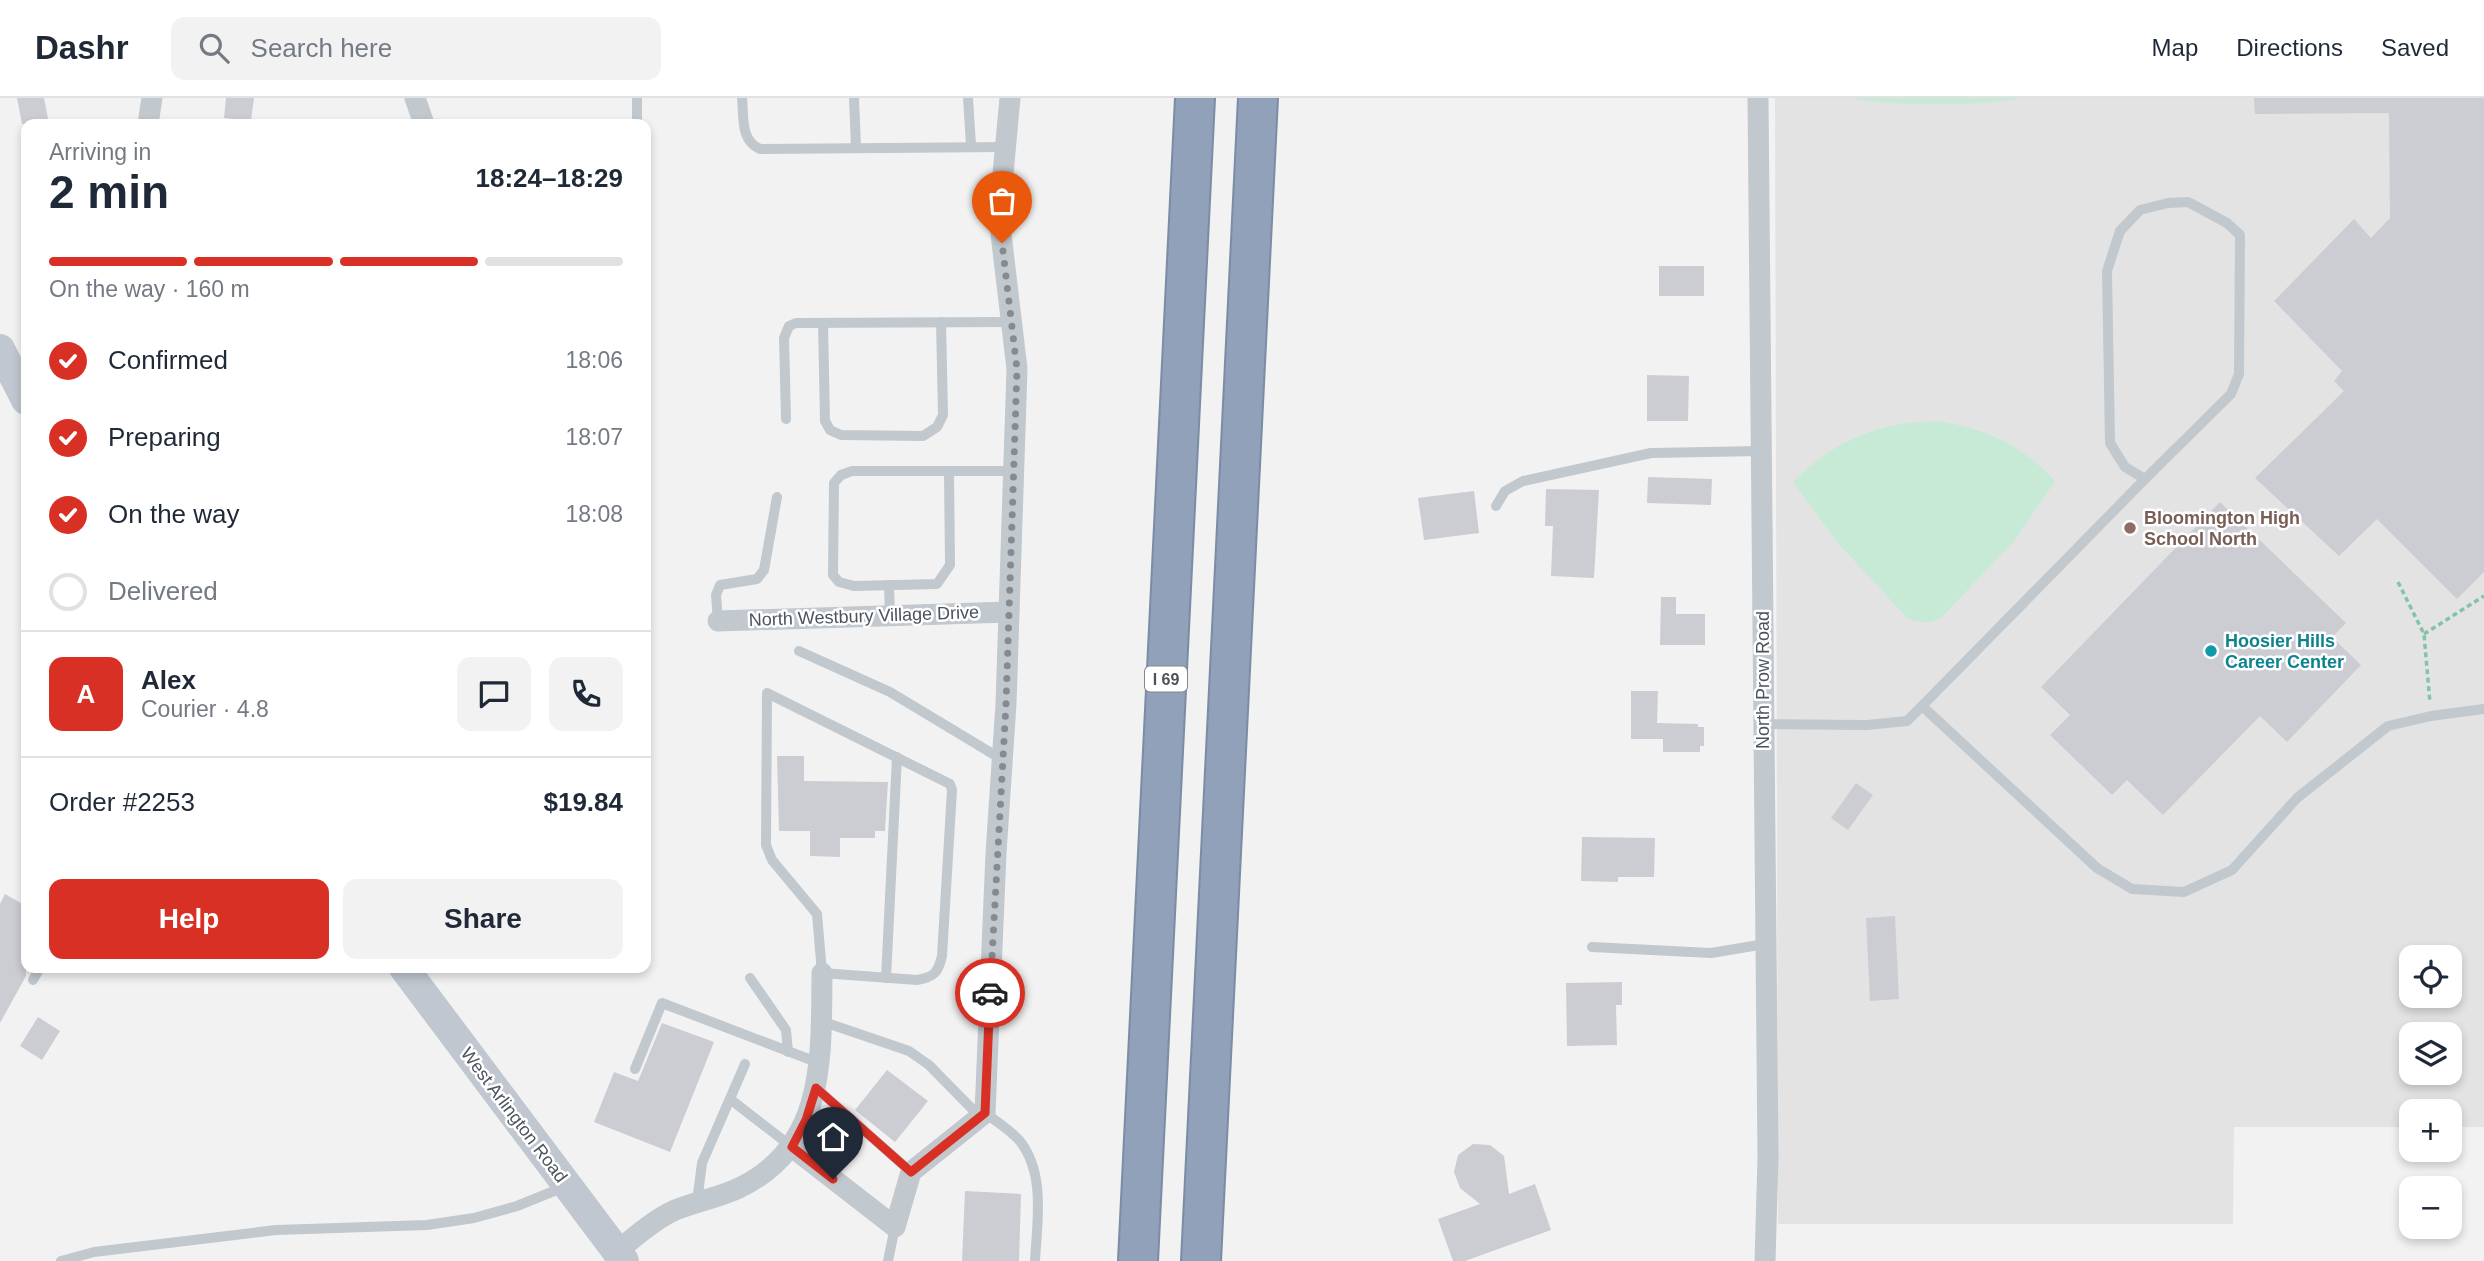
<!DOCTYPE html>
<meta charset="utf-8">
<style>
body{margin:0;font-family:Helvetica,sans-serif;background:#f2f2f3;color:#1f2937;height:100vh;display:flex;flex-direction:column;font-size:26px;white-space:nowrap}
*{box-sizing:border-box;margin:0}
p{font-size:23px;color:#747a83}
.icon{flex:none;width:38px;height:38px;fill:none;stroke:currentColor;stroke-width:2;stroke-linecap:round;stroke-linejoin:round}
.map{position:relative;flex:1;overflow:hidden}
.side{position:absolute;left:21px;top:21px;width:630px;height:854px;display:flex;flex-direction:column;background:#fff;border-radius:14px;box-shadow:0 4px 10px #0003}
.side>*{flex:none}
.tools{position:absolute;left:2399px;top:847px;display:grid;gap:14px}
.tools a{display:grid;place-items:center;width:63px;height:63px;border-radius:14px;background:#fff;box-shadow:0 4px 10px #0003;font-size:35px}
.pin{position:absolute;display:grid;place-items:center;width:60px;height:60px;color:#fff;margin:-72px -30px;border-radius:50% 50% 50% 0;rotate:-45deg;box-shadow:0 0 7px #0007}
.pin .icon{rotate:45deg}
.courier{position:absolute;display:grid;place-items:center;width:70px;height:70px;margin:-35px;border:5px solid #d93025;border-radius:50%;background:#fff;color:#222;box-shadow:0 2px 9px #0007}
.headline em{font-style:normal;font-weight:700}
.headline div{display:flex;flex-direction:column-reverse}
.headline{display:flex;align-items:center;justify-content:space-between;height:119px;padding:0 28px}
h1{font-size:46px;font-weight:700;line-height:52px}
.bar{display:grid;grid-template-columns:repeat(4,1fr);gap:10px 7px;align-content:center;height:84px;padding:0 28px}
.bar i{height:9px;border-radius:5px;background:#e0e1e3}
.bar .on{background:#d93025}
.bar p{grid-column:span 4}
.line{display:flex;align-items:center;gap:18px;padding:0 28px;border-top:2px solid #e0e1e3}
.line div{flex:1}
.round{display:grid;place-items:center;flex:none;width:74px;height:74px;border-radius:14px;background:#f2f2f3}
ol{padding:0 28px;list-style:none}
li{display:flex;align-items:center;gap:21px;height:77px}
li p{margin-inline-start:auto}
li .icon{padding:7px;border-radius:50%;background:#d93025;color:#fff;stroke-width:4}
li:last-child{color:#747a83}
li i{width:38px;height:38px;border:4px solid #e0e1e3;border-radius:50%}
.cta{display:flex;gap:14px;margin-top:auto;padding:14px 28px}
.cta a{flex:1;height:80px;border-radius:14px;background:#d93025;color:#fff;font-size:28px;font-weight:700;line-height:80px;text-align:center}
.cta a+a{background:#f2f2f3;color:#1f2937}
header{display:flex;align-items:center;gap:42px;box-sizing:border-box;height:98px;padding:0 35px;background:#fff;border-bottom:2px solid #e0e1e3}
header strong{font-size:33px}
nav{display:flex;gap:38px;margin-inline-start:auto;font-size:24px}
.search{width:490px;height:63px;background:#f2f2f3;display:flex;align-items:center;gap:18px;box-sizing:border-box;padding:0 24px;border-radius:14px;color:#747a83;font-size:26px}
.map>svg:first-child{display:block}
</style>
<header>
<strong>Dashr</strong>
<div class="search"><svg class="icon" aria-label="search" viewBox="0 0 24 24"><circle cx="10" cy="10" r="6"/><path d="M15 15l6 6"/></svg>Search here</div>
<nav><a>Map</a><a>Directions</a><a>Saved</a></nav>
</header>
<div class="map">
<svg width="2484" height="1163" viewBox="0 0 2484 1163">
<rect width="100%" height="100%" fill="#f3f2f2"/>
<!-- education -->
<path fill="#e4e3e3" fill-rule="evenodd" d="M1775 0H2484V1029H2450V1013H2412L2411 1029H2234L2233 1126H1778ZM2412 859H2450V898H2412ZM2412 936H2450V975H2412Z"/>
<!-- green -->
<g fill="#c6ead6">
<path d="M1854 0H2020C1996 8 1876 8 1854 0Z"/>
<path d="M1937 323C1985 330 2022 347 2055 383L2014 443 1943 518C1930 527 1921 525 1907 520L1837 444 1793 384C1835 342 1878 324 1937 323Z"/>
</g>
<!-- building -->
<g fill="#cccdd3">
<path d="M17 0H44L49 26H22Z"/>
<path d="M226 0H254L251 23 224 20Z"/>
<path d="M2254 0H2484V474L2457 501 2377 421 2339 458 2255 380 2344 293 2334 283 2342 273 2274 203 2354 121 2371 140 2390 120 2389 15 2255 16Z"/>
<rect x="1659" y="168" width="45" height="30"/>
<path d="M1647 277 1689 278 1688 323H1647Z"/>
<path d="M1648 379 1712 381 1711 407 1647 405Z"/>
<path d="M1546 391 1599 392 1594 480 1551 478 1553 428H1545Z"/>
<path d="M1474 393 1479 435 1424 442 1418 400Z"/>
<path d="M2220 404 2346 525 2332 539 2361 567 2287 644 2260 618 2163 717 2127 682 2112 697 2050 637 2070 617 2041 589Z"/>
<path d="M1661 499H1676V516H1705V547H1660Z"/>
<path d="M1631 593H1658L1657 625 1698 626V629H1704V648H1700V654H1663V641H1631Z"/>
<path d="M777 658H804V683L888 684 885 733H875V740H840V759L810 758V733H779Z"/>
<path d="M1856 685 1873 697 1848 732 1831 720Z"/>
<path d="M1582 739 1655 740 1654 779H1618V784L1581 783Z"/>
<path d="M5 796 26 808V878L0 925V806Z"/>
<path d="M1895 818 1899 901 1870 903 1866 820Z"/>
<path d="M1622 884V907H1616L1617 947 1567 948 1566 885Z"/>
<path d="M38 919 60 933 42 962 20 948Z"/>
<path d="M662 925 714 944 670 1054 594 1024 614 974 638 983Z"/>
<path d="M887 972 928 1003 895 1044 855 1012Z"/>
<path d="M1473 1046 1490 1047 1504 1058 1509 1096 1535 1086 1551 1132 1465 1163H1453L1438 1121 1480 1106 1460 1090 1454 1074 1458 1057Z"/>
<path d="M965 1093 1021 1096 1019 1163H962Z"/>
</g>
<g fill="none" stroke-linecap="round" stroke-linejoin="round">
<!-- highway casing -->
<g stroke="#7b8da5" stroke-width="42">
<g id="highway">
<path d="M1138 1163 1195 0"/>
<path d="M1201 1163 1258 0"/>
</g>
</g>
<!-- path -->
<g stroke="#82c4a8" stroke-width="3.5" stroke-dasharray="5 3.5" stroke-linecap="butt">
<path d="M2398 484 2424 536 2430 605"/>
<path d="M2424 536 2484 498"/>
</g>
<!-- lane -->
<g stroke="#c1c8ce" stroke-width="10">
<path d="M742 0C744 18 740 43 760 51L1006 49"/>
<path d="M854 0 856 49"/>
<path d="M968 0 971 47"/>
<path d="M637 26V0"/>
<path d="M2188 104 2227 125 2240 137 2239 276 2231 296 2145 381 2125 369 2110 345 2107 173 2120 133 2140 112 2168 105Z"/>
<path d="M823 225 825 323 830 332 841 337 923 338 937 329 943 317 941 224"/>
<path d="M786 321 784 240 789 228 796 225 1011 224"/>
<path d="M949 373 950 467 937 486 854 488 839 484 833 477 834 385 841 377 852 373H1013"/>
<path d="M2145 381 1922 608 2097 770 2132 791 2184 794 2232 772 2297 700 2388 628 2431 618 2484 611"/>
<path d="M1496 408 1505 393 1523 383 1651 355 1761 353"/>
<path d="M889 487 890 518"/>
<path d="M718 523 716 497 720 487 757 481 764 472 777 399"/>
<path d="M799 553 890 594 1003 662"/>
<path d="M767 595 950 686 952 692 942 858C938 875 934 879 917 882L822 875 817 816 772 762 766 747Z"/>
<path d="M1763 626 1867 627 1907 623 1922 608"/>
<path d="M1592 849 1711 855 1765 846"/>
<path d="M750 880 786 932 788 954"/>
<path d="M886 880 897 659"/>
<path d="M33 882 40 870"/>
<path d="M821 923 909 953 929 967 980 1019"/>
<path d="M635 971 662 905 819 965"/>
<path d="M816 990 911 1074"/>
<path d="M730 1001 792 1049"/>
<path d="M985 1015C996 1023 1010 1032 1019 1042 1046 1075 1037 1124 1035 1163"/>
<path d="M697 1104 702 1065 745 966"/>
<path d="M61 1163 94 1154 276 1132 427 1127 474 1120 517 1108 564 1089"/>
<path d="M888 1163 895 1129"/>
</g>
<!-- street -->
<g stroke="#c1c8ce" stroke-width="21">
<path d="M415 0 424 26"/>
<path d="M1758 0 1768 1059 1765 1163"/>
<path d="M148 26 152 0"/>
<path d="M718 523 1009 514"/>
<path d="M792 1049 895 1129 911 1074 985 1015 996 755 1006 606 1017 271 999 119 1010 0"/>
<path d="M616 1154C634 1140 652 1123 673 1113 694 1104 718 1100 739 1090 827 1048 821 958 822 875"/>
</g>
<!-- secondary -->
<g stroke="#c0c7d0" stroke-width="30">
<path d="M0 251 26 302"/>
<path d="M404 870 624 1163"/>
</g>
<!-- highway -->
<use href="#highway" stroke="#90a1b9" stroke-width="38"/>
</g>
<g fill="none" stroke-linecap="round" stroke-linejoin="round">
<!-- done -->
<path stroke="#868b90" stroke-width="7" stroke-dasharray="0 12.6" d="M990 895 1006 606 1017 271 1002 145"/>
<!-- route -->
<path stroke="#d93025" stroke-width="9" d="M833 1081 792 1049 806 1022 816 990 911 1074 985 1015 990 895"/>
</g>
<!-- markers -->
<circle fill="#8d6e63" stroke="#fff" stroke-width="2.5" cx="2130" cy="430" r="7"/>
<circle fill="#0f9aa8" stroke="#fff" stroke-width="2.5" cx="2211" cy="553" r="7"/>
<g text-anchor="middle" stroke-width="5" stroke-linejoin="round" paint-order="stroke">
<!-- shield labels -->
<rect fill="#fff" stroke="#81878d" stroke-width="2" x="1145" y="568.5" width="42" height="25" rx="5"/>
<g font-size="16" font-weight="bold" fill="#4b535c">
<text x="1166" y="587">I 69</text>
</g>
<!-- education labels -->
<g font-size="18" font-weight="bold" fill="#785e54" stroke="#fff" text-anchor="start">
<text x="2144" y="426">Bloomington High<tspan x="2144" dy="21">School North</tspan></text>
</g>
<!-- street labels -->
<g font-size="18" fill="#4b535c" stroke="#fff">
<text transform="translate(864 518) rotate(-2)" y="6">North Westbury Village Drive</text>
<text transform="translate(1763 582) rotate(-90)" y="6">North Prow Road</text>
<text transform="translate(514 1017) rotate(53)" y="6">West Arlington Road</text>
</g>
<!-- culture labels -->
<g font-size="18" font-weight="bold" fill="#0d838f" stroke="#fff" text-anchor="start">
<text x="2225" y="549">Hoosier Hills<tspan x="2225" dy="21">Career Center</tspan></text>
</g>
</g>
</svg>
<div class="tools">
<a><svg class="icon" aria-label="locate" viewBox="0 0 24 24"><circle cx="12" cy="12" r="6"/><path d="M12 2v4M12 18v4M2 12h4M18 12h4"/></svg></a>
<a><svg class="icon" aria-label="layers" viewBox="0 0 24 24"><path d="M12 4l9 5-9 5-9-5zM3 14l9 5 9-5"/></svg></a>
<a>+</a>
<a>−</a>
</div>
<div class="pin" style="left:1002px;top:145px;background:#ea580c"><svg class="icon" aria-label="bag" viewBox="0 0 24 24"><path d="M5 8h14l-1 12H6zM9 8a3 3 0 0 1 6 0"/></svg></div>
<div class="pin" style="left:833px;top:1081px;background:#1f2937"><svg class="icon" aria-label="home" viewBox="0 0 24 24"><path d="M3 11l9-7 9 7M6 9v11h12V9"/></svg></div>
<div class="courier" style="left:990px;top:895px"><svg class="icon" aria-label="car" viewBox="0 0 24 24"><path d="M5 17H2v-5l4-1 3-4h7l3 4 3 1v5h-3M9 17h6M6 11h13"/><circle cx="7" cy="17" r="2"/><circle cx="17" cy="17" r="2"/></svg></div>
<section class="side">
<div class="headline"><div><h1>2 min</h1><p>Arriving in</p></div><em>18:24–18:29</em></div>
<div class="bar"><i class="on"></i><i class="on"></i><i class="on"></i><i></i><p>On the way · 160 m</p></div>
<ol>
<li><svg class="icon" aria-label="check" viewBox="0 0 24 24"><path d="M5 12l5 5 9-10"/></svg>Confirmed<p>18:06</p></li>
<li><svg class="icon" aria-label="check" viewBox="0 0 24 24"><path d="M5 12l5 5 9-10"/></svg>Preparing<p>18:07</p></li>
<li><svg class="icon" aria-label="check" viewBox="0 0 24 24"><path d="M5 12l5 5 9-10"/></svg>On the way<p>18:08</p></li>
<li><i></i>Delivered</li>
</ol>
<div class="line" style="height:126px"><b class="round" style="background:#d93025;color:#fff">A</b><div><b>Alex</b><p>Courier · 4.8</p></div><a class="round"><svg class="icon" aria-label="chat" viewBox="0 0 24 24"><path d="M4 5h16v11H9l-5 4z"/></svg></a><a class="round"><svg class="icon" aria-label="phone" viewBox="0 0 24 24"><path d="M5 4h4l2 5-3 2q2 4 5 5l2-3 5 2v4C11 20 4 13 5 4z"/></svg></a></div>
<div class="line" style="height:91px"><div>Order #2253</div><b>$19.84</b></div>
<div class="cta"><a>Help</a><a>Share</a></div>
</section>
</div>
